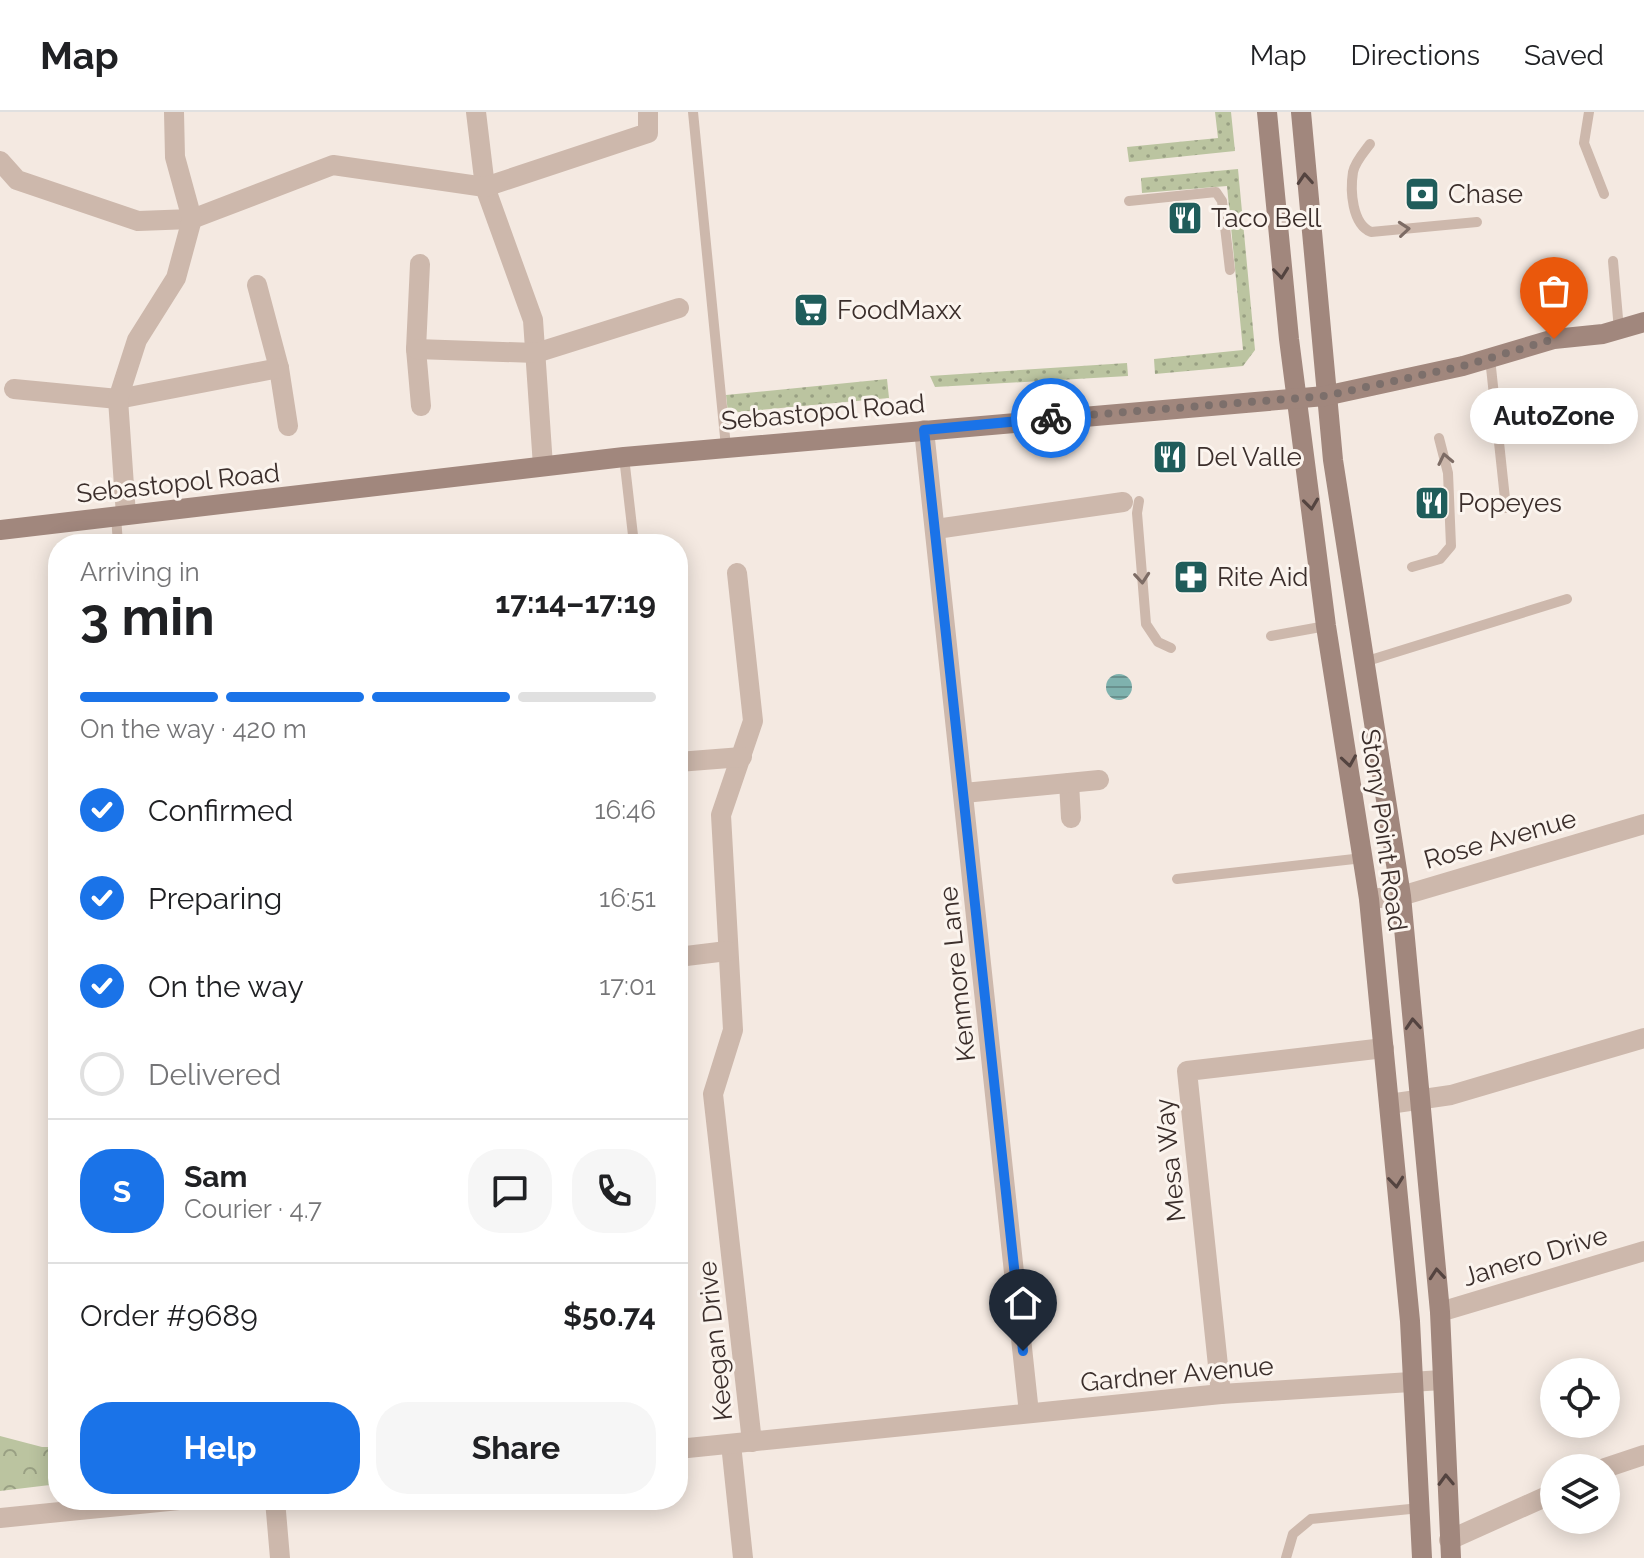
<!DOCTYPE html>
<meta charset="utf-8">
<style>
body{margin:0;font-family:Raleway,sans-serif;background:#f6f6f6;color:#202124;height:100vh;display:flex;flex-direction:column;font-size:30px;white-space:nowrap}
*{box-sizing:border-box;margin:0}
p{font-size:26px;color:#757577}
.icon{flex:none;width:44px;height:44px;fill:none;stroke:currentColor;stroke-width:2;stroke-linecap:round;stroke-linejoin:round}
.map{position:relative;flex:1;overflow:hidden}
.sheet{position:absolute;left:48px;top:422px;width:640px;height:976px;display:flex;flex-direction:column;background:#fff;border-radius:32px;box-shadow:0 4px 20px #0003}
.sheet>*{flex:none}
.buttons{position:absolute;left:1540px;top:1246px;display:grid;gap:16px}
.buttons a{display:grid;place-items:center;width:80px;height:80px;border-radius:50%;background:#fff;box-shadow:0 4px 20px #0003;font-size:40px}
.pin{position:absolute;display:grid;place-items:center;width:68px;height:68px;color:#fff;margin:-82px -34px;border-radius:50% 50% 50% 0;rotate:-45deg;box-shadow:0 0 8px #0007}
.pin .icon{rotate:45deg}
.courier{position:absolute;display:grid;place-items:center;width:80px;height:80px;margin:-40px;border:6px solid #1a73e8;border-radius:50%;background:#fff;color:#222;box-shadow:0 2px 10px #0007}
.bubble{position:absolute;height:56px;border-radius:28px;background:#fff;box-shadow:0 4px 20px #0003;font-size:26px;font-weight:700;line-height:56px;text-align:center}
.overview em{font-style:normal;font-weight:700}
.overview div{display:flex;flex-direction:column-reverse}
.overview{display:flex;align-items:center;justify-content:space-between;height:136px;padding:0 32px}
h1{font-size:52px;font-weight:700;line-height:60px}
.bar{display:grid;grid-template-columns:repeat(4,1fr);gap:12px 8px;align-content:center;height:96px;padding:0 32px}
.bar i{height:10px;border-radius:6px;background:#e0e0e0}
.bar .active{background:#1a73e8}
.bar p{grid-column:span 4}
.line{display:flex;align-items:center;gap:20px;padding:0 32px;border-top:2px solid #e0e0e0}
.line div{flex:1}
.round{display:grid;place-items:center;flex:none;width:84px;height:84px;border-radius:32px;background:#f6f6f6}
ol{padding:0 32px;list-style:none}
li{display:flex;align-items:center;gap:24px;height:88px}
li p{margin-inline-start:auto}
li .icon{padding:8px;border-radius:50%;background:#1a73e8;color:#fff;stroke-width:4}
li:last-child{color:#757577}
li i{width:44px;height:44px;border:4px solid #e0e0e0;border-radius:50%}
.button{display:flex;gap:16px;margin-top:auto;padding:16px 32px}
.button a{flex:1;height:92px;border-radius:32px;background:#1a73e8;color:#fff;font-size:32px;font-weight:700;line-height:92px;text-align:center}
.button a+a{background:#f6f6f6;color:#202124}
header{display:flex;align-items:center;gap:48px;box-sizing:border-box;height:112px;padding:0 40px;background:#fff;border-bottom:2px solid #e0e0e0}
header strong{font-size:38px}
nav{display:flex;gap:44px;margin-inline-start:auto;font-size:28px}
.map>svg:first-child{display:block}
</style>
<header>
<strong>Map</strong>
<nav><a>Map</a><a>Directions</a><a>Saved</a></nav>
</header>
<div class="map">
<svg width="1644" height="1446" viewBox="0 0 1644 1446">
<defs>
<pattern id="grass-dots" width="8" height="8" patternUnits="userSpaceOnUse" patternTransform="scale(2)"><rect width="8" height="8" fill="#bbc4a0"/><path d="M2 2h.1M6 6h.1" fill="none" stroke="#99a083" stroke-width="1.8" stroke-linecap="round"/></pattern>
<pattern id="park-crowns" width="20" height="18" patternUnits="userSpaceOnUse" patternTransform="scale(2)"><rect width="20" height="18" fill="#bbc4a0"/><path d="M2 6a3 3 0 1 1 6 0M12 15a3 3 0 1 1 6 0" fill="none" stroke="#99a083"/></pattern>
<pattern id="water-rules" width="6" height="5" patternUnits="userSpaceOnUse" patternTransform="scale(2)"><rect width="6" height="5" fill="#7fb2ae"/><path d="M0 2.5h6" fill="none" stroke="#69918e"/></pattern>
</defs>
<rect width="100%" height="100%" fill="#f4e9e1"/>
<!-- grass -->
<g fill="url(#grass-dots)">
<path d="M1215 0H1231L1235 39 1129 50 1127 35 1218 26Z"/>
<path d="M1238 57 1255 238 1243 254 1155 262 1154 247 1243 238 1227 74 1142 81 1141 66Z"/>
<path d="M1127 251 1128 264 935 275 930 264Z"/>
<path d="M887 267 889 286 728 301 726 283Z"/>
</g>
<!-- park -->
<path fill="url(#park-crowns)" d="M0 1324 42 1335H58V1372L0 1379Z"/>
<!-- water -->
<circle fill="url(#water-rules)" cx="1119" cy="575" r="13"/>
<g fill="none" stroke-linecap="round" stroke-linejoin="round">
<!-- service -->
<g stroke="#cdb8ac" stroke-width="10">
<path d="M693 0 726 335"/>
<path d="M1589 0 1584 31 1604 82"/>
<path d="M1370 32C1364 40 1355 50 1353 60 1350 79 1352 112 1371 120L1477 110"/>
<path d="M1129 89 1216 80 1222 89 1230 158"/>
<path d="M1613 149 1619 218"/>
<path d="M1490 246 1506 396"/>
<path d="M624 345 634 432"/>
<path d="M1139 389 1137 401 1146 512 1158 530 1171 536"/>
<path d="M116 404 118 432"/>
<path d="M1412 455 1440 447 1451 434 1448 361 1439 326"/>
<path d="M1271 524 1326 514"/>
<path d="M1364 550 1567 487"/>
<path d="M1177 767 1363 746"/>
<path d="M1286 1446 1293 1422 1311 1407 1420 1396"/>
</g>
<!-- minor -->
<g stroke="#cdb8ac" stroke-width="20">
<path d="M476 0 485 75 533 208 543 354"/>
<path d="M0 49 17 68 138 109 192 107 333 53 485 75 648 21V0"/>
<path d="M420 152 416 237 421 294"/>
<path d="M257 173 279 256 288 314"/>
<path d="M416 237 536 241 679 196"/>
<path d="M14 277 118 287 279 256"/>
<path d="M924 318 1029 1301"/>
<path d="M126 403 118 287 137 228 176 166 192 107 175 45 174 0"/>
<path d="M936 417 1123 390"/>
<path d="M737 461 753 609 721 703 733 918 713 982 752 1330"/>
<path d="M678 650 742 645"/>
<path d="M1069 671 1071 706"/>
<path d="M964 681 1099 668"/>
<path d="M1369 787 1401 784 1644 712"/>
<path d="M678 845 727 839"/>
<path d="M1389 992 1451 983 1644 926"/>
<path d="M1440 1200 1644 1139"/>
<path d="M1221 1282 1187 959 1384 936"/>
<path d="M731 1332 743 1446"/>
<path d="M678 1337 1221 1282 1442 1268"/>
<path d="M1605 1356 1644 1343"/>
<path d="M275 1388 280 1446"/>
<path d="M0 1406 179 1388"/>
<path d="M1449 1428 1554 1381"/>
</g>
<!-- secondary -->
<g stroke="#a1877d" stroke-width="20">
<path d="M1267 0 1289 227 1326 514 1369 787 1410 1209 1422 1446"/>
<path d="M1301 0 1333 348 1401 784 1440 1200 1451 1446"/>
<path d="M0 418 624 345 1325 284 1463 254 1554 227 1603 222 1644 210"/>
</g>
</g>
<!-- one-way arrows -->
<defs><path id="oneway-chevron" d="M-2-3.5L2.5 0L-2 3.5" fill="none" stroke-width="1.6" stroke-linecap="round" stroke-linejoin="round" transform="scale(2)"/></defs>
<g stroke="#544440">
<use href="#oneway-chevron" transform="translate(1305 67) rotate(-94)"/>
<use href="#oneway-chevron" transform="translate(1281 161) rotate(84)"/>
<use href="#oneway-chevron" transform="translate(1311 392) rotate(83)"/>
<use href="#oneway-chevron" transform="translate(1349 649) rotate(81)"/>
<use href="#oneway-chevron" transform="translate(1413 912) rotate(-94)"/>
<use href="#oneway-chevron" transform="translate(1396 1070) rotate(84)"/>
<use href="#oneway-chevron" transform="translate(1437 1162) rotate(-95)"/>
<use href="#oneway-chevron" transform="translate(1446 1368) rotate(-92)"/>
</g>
<g stroke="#7d6c65">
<use href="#oneway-chevron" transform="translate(1404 117) rotate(-5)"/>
<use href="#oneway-chevron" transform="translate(1445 347) rotate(-102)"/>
<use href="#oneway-chevron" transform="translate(1142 466) rotate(85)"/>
</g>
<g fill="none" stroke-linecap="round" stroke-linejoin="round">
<!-- done -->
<path stroke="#7c6f6b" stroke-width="8" stroke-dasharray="0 14.4" d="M1051 306 1325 284 1463 254 1554 227"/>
<!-- route -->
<path stroke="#1a73e8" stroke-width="10" d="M1023 1239 924 318 1051 306"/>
</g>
<!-- icons -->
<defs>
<g id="bank-square" transform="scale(1.8)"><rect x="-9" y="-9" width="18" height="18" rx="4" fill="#205d5b" stroke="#fbf4ee"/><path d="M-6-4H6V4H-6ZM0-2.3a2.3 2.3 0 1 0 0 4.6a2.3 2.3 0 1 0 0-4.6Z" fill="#fff"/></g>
<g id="restaurant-square" transform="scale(1.8)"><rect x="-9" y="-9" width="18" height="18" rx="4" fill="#205d5b" stroke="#fbf4ee"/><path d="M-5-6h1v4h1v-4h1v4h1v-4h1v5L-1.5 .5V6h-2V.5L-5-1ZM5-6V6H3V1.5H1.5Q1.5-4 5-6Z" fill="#fff"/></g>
<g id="supermarket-square" transform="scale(1.8)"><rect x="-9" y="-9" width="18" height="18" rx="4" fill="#205d5b" stroke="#fbf4ee"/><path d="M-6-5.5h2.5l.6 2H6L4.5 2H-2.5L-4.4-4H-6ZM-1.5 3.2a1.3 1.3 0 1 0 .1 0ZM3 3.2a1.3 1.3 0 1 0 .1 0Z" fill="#fff"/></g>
<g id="pharmacy-square" transform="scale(1.8)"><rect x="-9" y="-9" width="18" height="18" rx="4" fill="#205d5b" stroke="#fbf4ee"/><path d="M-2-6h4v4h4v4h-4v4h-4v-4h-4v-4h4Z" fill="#fff"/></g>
</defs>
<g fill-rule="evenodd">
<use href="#bank-square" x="1422" y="82"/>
<use href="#restaurant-square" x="1185" y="106"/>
<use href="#supermarket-square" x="811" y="198"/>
<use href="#restaurant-square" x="1170" y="345"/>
<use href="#restaurant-square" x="1432" y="391"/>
<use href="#pharmacy-square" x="1191" y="465"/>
</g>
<g text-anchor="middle" stroke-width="6" stroke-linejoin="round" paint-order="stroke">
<!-- poi labels -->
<g font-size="26" fill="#3b2e2b" stroke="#fbf4ee" text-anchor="start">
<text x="1448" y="91">Chase</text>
<text x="1211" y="115">Taco Bell</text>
<text x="837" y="207">FoodMaxx</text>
<text x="1196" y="354">Del Valle</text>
<text x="1458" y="400">Popeyes</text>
<text x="1217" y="474">Rite Aid</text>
</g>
<!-- street labels -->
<g font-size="26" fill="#3b2e2b" stroke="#fbf4ee">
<text transform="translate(823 300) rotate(-5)" y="9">Sebastopol Road</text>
<text transform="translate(178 371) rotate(-6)" y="9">Sebastopol Road</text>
<text transform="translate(1384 718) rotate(82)" y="9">Stony Point Road</text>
<text transform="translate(1500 727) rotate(-16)" y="9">Rose Avenue</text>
<text transform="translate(957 862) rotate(-96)" y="9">Kenmore Lane</text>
<text transform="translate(1170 1048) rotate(-96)" y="9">Mesa Way</text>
<text transform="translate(1535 1144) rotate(-17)" y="9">Janero Drive</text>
<text transform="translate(715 1229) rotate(-96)" y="9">Keegan Drive</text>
<text transform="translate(1177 1262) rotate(-5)" y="9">Gardner Avenue</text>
</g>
</g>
</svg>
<div class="buttons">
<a><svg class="icon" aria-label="locate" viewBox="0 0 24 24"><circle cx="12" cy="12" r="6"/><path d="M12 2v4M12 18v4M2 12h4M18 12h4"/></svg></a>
<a><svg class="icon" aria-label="layers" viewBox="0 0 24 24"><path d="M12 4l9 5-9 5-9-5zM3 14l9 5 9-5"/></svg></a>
</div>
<div class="pin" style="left:1554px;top:227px;background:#ea580c"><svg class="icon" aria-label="bag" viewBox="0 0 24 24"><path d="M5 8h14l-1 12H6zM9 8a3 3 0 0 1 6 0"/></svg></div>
<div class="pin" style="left:1023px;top:1239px;background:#1f2937"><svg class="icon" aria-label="home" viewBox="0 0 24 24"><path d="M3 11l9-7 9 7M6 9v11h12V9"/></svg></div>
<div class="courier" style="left:1051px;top:306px"><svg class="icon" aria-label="bike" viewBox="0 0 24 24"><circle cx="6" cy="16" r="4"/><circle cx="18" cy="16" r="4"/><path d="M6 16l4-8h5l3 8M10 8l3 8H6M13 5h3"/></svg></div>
<div class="bubble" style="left:1470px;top:276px;width:168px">AutoZone</div>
<section class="sheet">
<div class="overview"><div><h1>3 min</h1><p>Arriving in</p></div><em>17:14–17:19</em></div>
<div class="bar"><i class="active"></i><i class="active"></i><i class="active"></i><i></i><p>On the way · 420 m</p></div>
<ol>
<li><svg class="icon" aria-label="check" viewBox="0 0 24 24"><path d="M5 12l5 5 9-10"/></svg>Confirmed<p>16:46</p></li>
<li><svg class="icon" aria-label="check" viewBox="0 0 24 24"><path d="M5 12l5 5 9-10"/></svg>Preparing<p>16:51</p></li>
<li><svg class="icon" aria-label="check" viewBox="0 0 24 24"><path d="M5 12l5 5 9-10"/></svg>On the way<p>17:01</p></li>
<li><i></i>Delivered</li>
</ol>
<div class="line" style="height:144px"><b class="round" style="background:#1a73e8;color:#fff">S</b><div><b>Sam</b><p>Courier · 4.7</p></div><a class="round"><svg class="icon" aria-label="chat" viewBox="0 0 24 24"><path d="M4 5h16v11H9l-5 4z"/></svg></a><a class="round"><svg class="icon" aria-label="phone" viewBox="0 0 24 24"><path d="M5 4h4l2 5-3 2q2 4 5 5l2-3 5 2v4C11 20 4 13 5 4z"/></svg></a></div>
<div class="line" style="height:104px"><div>Order #9689</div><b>$50.74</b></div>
<div class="button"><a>Help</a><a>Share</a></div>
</section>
</div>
